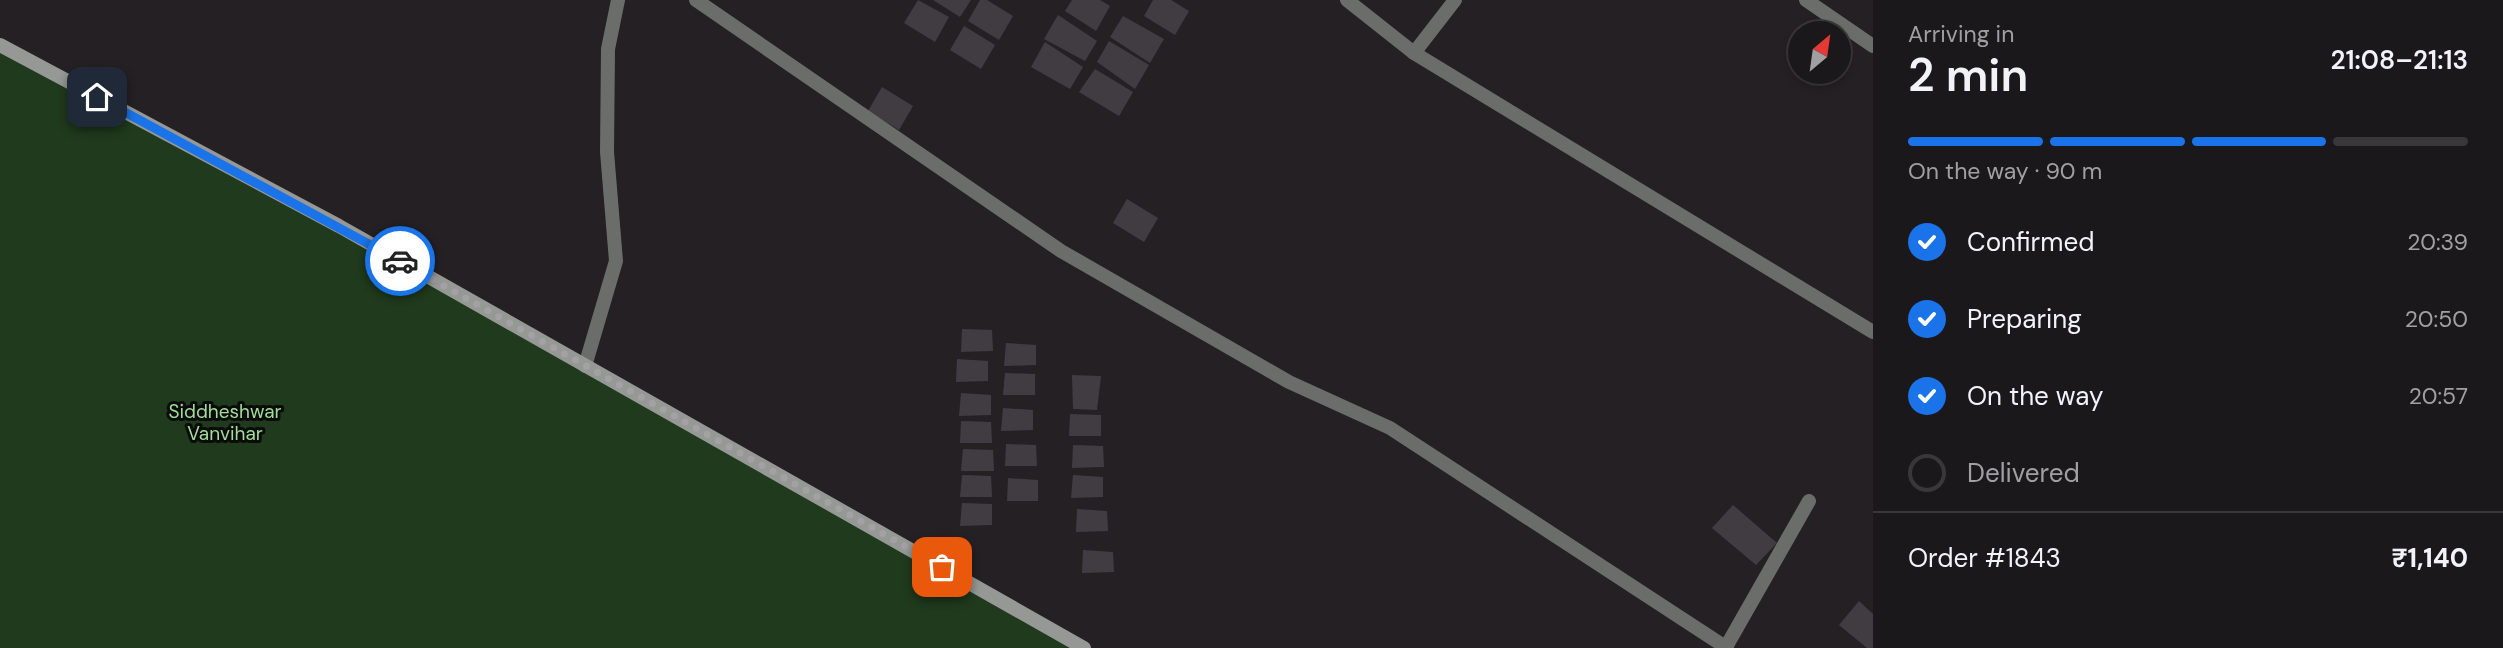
<!DOCTYPE html>
<meta charset="utf-8">
<style>
body{margin:0;font-family:"DM Sans",sans-serif;background:#282528;color:#f1f3f6;height:100vh;display:flex;flex-direction:column;font-size:26px;white-space:nowrap}
*{box-sizing:border-box;margin:0}
p{font-size:23px;color:#a0a0a3}
.icon{flex:none;width:38px;height:38px;fill:none;stroke:currentColor;stroke-width:2;stroke-linecap:round;stroke-linejoin:round}
.map{position:relative;flex:1;overflow:hidden}
.side{display:flex;flex-direction:column;background:#1b181b;width:630px}
.side>*{flex:none}
.needle{width:46px;rotate:29deg}
.tools{position:absolute;left:1788px;top:21px;display:grid;gap:14px}
.tools a{display:grid;place-items:center;width:63px;height:63px;border-radius:50%;background:#1b181b;box-shadow:0 4px 10px #0003,0 0 0 2px #39373a;font-size:35px}
.pin{position:absolute;display:grid;place-items:center;width:60px;height:60px;color:#fff;margin:-30px;border-radius:14px;box-shadow:0 4px 10px #0006}
.courier{position:absolute;display:grid;place-items:center;width:70px;height:70px;margin:-35px;border:5px solid #1a73e8;border-radius:50%;background:#fff;color:#222;box-shadow:0 2px 9px #0007}
.headline em{font-style:normal;font-weight:600}
.headline div{display:flex;flex-direction:column-reverse}
.headline{display:flex;align-items:center;justify-content:space-between;height:119px;padding:0 35px}
h1{font-size:46px;font-weight:600;line-height:52px}
.bar{display:grid;grid-template-columns:repeat(4,1fr);gap:10px 7px;align-content:center;height:84px;padding:0 35px}
.bar i{height:9px;border-radius:5px;background:#39373a}
.bar .active{background:#1a73e8}
.bar p{grid-column:span 4}
.line{display:flex;align-items:center;gap:18px;padding:0 35px;border-top:2px solid #39373a}
.line div{flex:1}
ol{padding:0 35px;list-style:none}
li{display:flex;align-items:center;gap:21px;height:77px}
li p{margin-inline-start:auto}
li .icon{padding:7px;border-radius:50%;background:#1a73e8;color:#fff;stroke-width:4}
li:last-child{color:#a0a0a3}
li i{width:38px;height:38px;border:4px solid #39373a;border-radius:50%}
main{display:flex;flex:1;min-height:0}
.map>svg:first-child{display:block}
</style>
<main>
<div class="map">
<svg width="1873" height="648" viewBox="0 0 1873 648">
<rect width="100%" height="100%" fill="#242024"/>
<!-- green -->
<path fill="#203a1d" d="M0 45 1084 648H0Z"/>
<!-- building -->
<g fill="#413c41">
<path d="M918 0 949 17 935 42 904 23Z"/>
<path d="M933 0H971L960 17Z"/>
<path d="M980 0H987L1013 16 999 40 968 21Z"/>
<path d="M1072 0H1100L1110 6 1096 31 1065 11Z"/>
<path d="M1153 0H1171L1189 11 1175 35 1144 16Z"/>
<path d="M1058 15 1097 41 1085 61 1044 39Z"/>
<path d="M1123 16 1164 39 1150 63 1110 37Z"/>
<path d="M964 26 995 45 981 69 950 50Z"/>
<path d="M1109 41 1149 65 1135 89 1097 62Z"/>
<path d="M1045 42 1083 67 1070 89 1031 67Z"/>
<path d="M1095 69 1133 92 1119 116 1079 92Z"/>
<path d="M882 87 913 106 899 130 868 111Z"/>
<path d="M1127 199 1158 218 1144 242 1113 223Z"/>
<path d="M962 329 992 330 993 351 961 352Z"/>
<path d="M1006 343 1036 345V365L1004 366Z"/>
<path d="M957 359 988 361V381L956 382Z"/>
<path d="M1005 373 1035 374V395H1003Z"/>
<path d="M1072 375 1101 376 1097 410 1073 409Z"/>
<path d="M961 393 991 395V415L959 416Z"/>
<path d="M1003 408 1033 410V430L1001 431Z"/>
<path d="M1070 414 1101 415V436H1069Z"/>
<path d="M961 421 991 422 992 443H960Z"/>
<path d="M1006 444 1036 445 1037 466H1005Z"/>
<path d="M1073 445 1103 446 1104 467 1072 468Z"/>
<path d="M963 449 993 450 994 471H961Z"/>
<path d="M962 475 991 476 992 497H960Z"/>
<path d="M1073 475 1103 477V497L1071 498Z"/>
<path d="M1008 478 1038 480V501H1007Z"/>
<path d="M962 503 992 504V525L960 526Z"/>
<path d="M1733 505 1777 543 1756 565 1712 528Z"/>
<path d="M1077 509 1107 511 1108 531 1076 532Z"/>
<path d="M1083 550 1113 552 1114 572 1082 573Z"/>
<path d="M1859 601 1873 614V648H1867L1839 625Z"/>
</g>
<g fill="none" stroke-linecap="round" stroke-linejoin="round">
<!-- street -->
<g stroke="#6b6d6b" stroke-width="14">
<path d="M696 0 1061 251 1289 382 1390 428 1727 648"/>
<path d="M1347 0 1414 53 1873 332"/>
<path d="M1806 0 1873 46"/>
<path d="M1414 53 1455 0"/>
<path d="M585 366 616 261 607 152 608 49 618 0"/>
<path d="M1726 647 1809 501"/>
</g>
<!-- secondary -->
<path stroke="#959895" stroke-width="14" d="M0 45 339 226 1084 648"/>
</g>
<g fill="none" stroke-linecap="round" stroke-linejoin="round">
<!-- done -->
<path stroke="#a4a1a4" stroke-width="7" stroke-dasharray="0 12.6" d="M400 261 942 567"/>
<!-- route -->
<path stroke="#1a73e8" stroke-width="9" d="M97 97 400 261"/>
</g>
<g text-anchor="middle" stroke-width="6" stroke-linejoin="round" paint-order="stroke">
<!-- park labels -->
<g font-size="19" fill="#a0dd97" stroke="#0c0b0c">
<text x="225" y="418">Siddheshwar<tspan x="225" dy="22">Vanvihar</tspan></text>
</g>
</g>
</svg>
<div class="tools">
<a><svg class="needle" viewBox="-14 -14 28 28"><path d="M0-13l5 13h-10z" fill="#e53935"/><path d="M0 13l5-13h-10z" fill="#a0a0a3"/></svg></a>
</div>
<div class="pin" style="left:942px;top:567px;background:#ea580c"><svg class="icon" aria-label="bag" viewBox="0 0 24 24"><path d="M5 8h14l-1 12H6zM9 8a3 3 0 0 1 6 0"/></svg></div>
<div class="pin" style="left:97px;top:97px;background:#1f2937"><svg class="icon" aria-label="home" viewBox="0 0 24 24"><path d="M3 11l9-7 9 7M6 9v11h12V9"/></svg></div>
<div class="courier" style="left:400px;top:261px"><svg class="icon" aria-label="car" viewBox="0 0 24 24"><path d="M5 17H2v-5l4-1 3-4h7l3 4 3 1v5h-3M9 17h6M6 11h13"/><circle cx="7" cy="17" r="2"/><circle cx="17" cy="17" r="2"/></svg></div>
</div>
<section class="side">
<div class="headline"><div><h1>2 min</h1><p>Arriving in</p></div><em>21:08–21:13</em></div>
<div class="bar"><i class="active"></i><i class="active"></i><i class="active"></i><i></i><p>On the way · 90 m</p></div>
<ol>
<li><svg class="icon" aria-label="check" viewBox="0 0 24 24"><path d="M5 12l5 5 9-10"/></svg>Confirmed<p>20:39</p></li>
<li><svg class="icon" aria-label="check" viewBox="0 0 24 24"><path d="M5 12l5 5 9-10"/></svg>Preparing<p>20:50</p></li>
<li><svg class="icon" aria-label="check" viewBox="0 0 24 24"><path d="M5 12l5 5 9-10"/></svg>On the way<p>20:57</p></li>
<li><i></i>Delivered</li>
</ol>
<div class="line" style="height:91px"><div>Order #1843</div><b>₹1,140</b></div>
</section>
</main>
